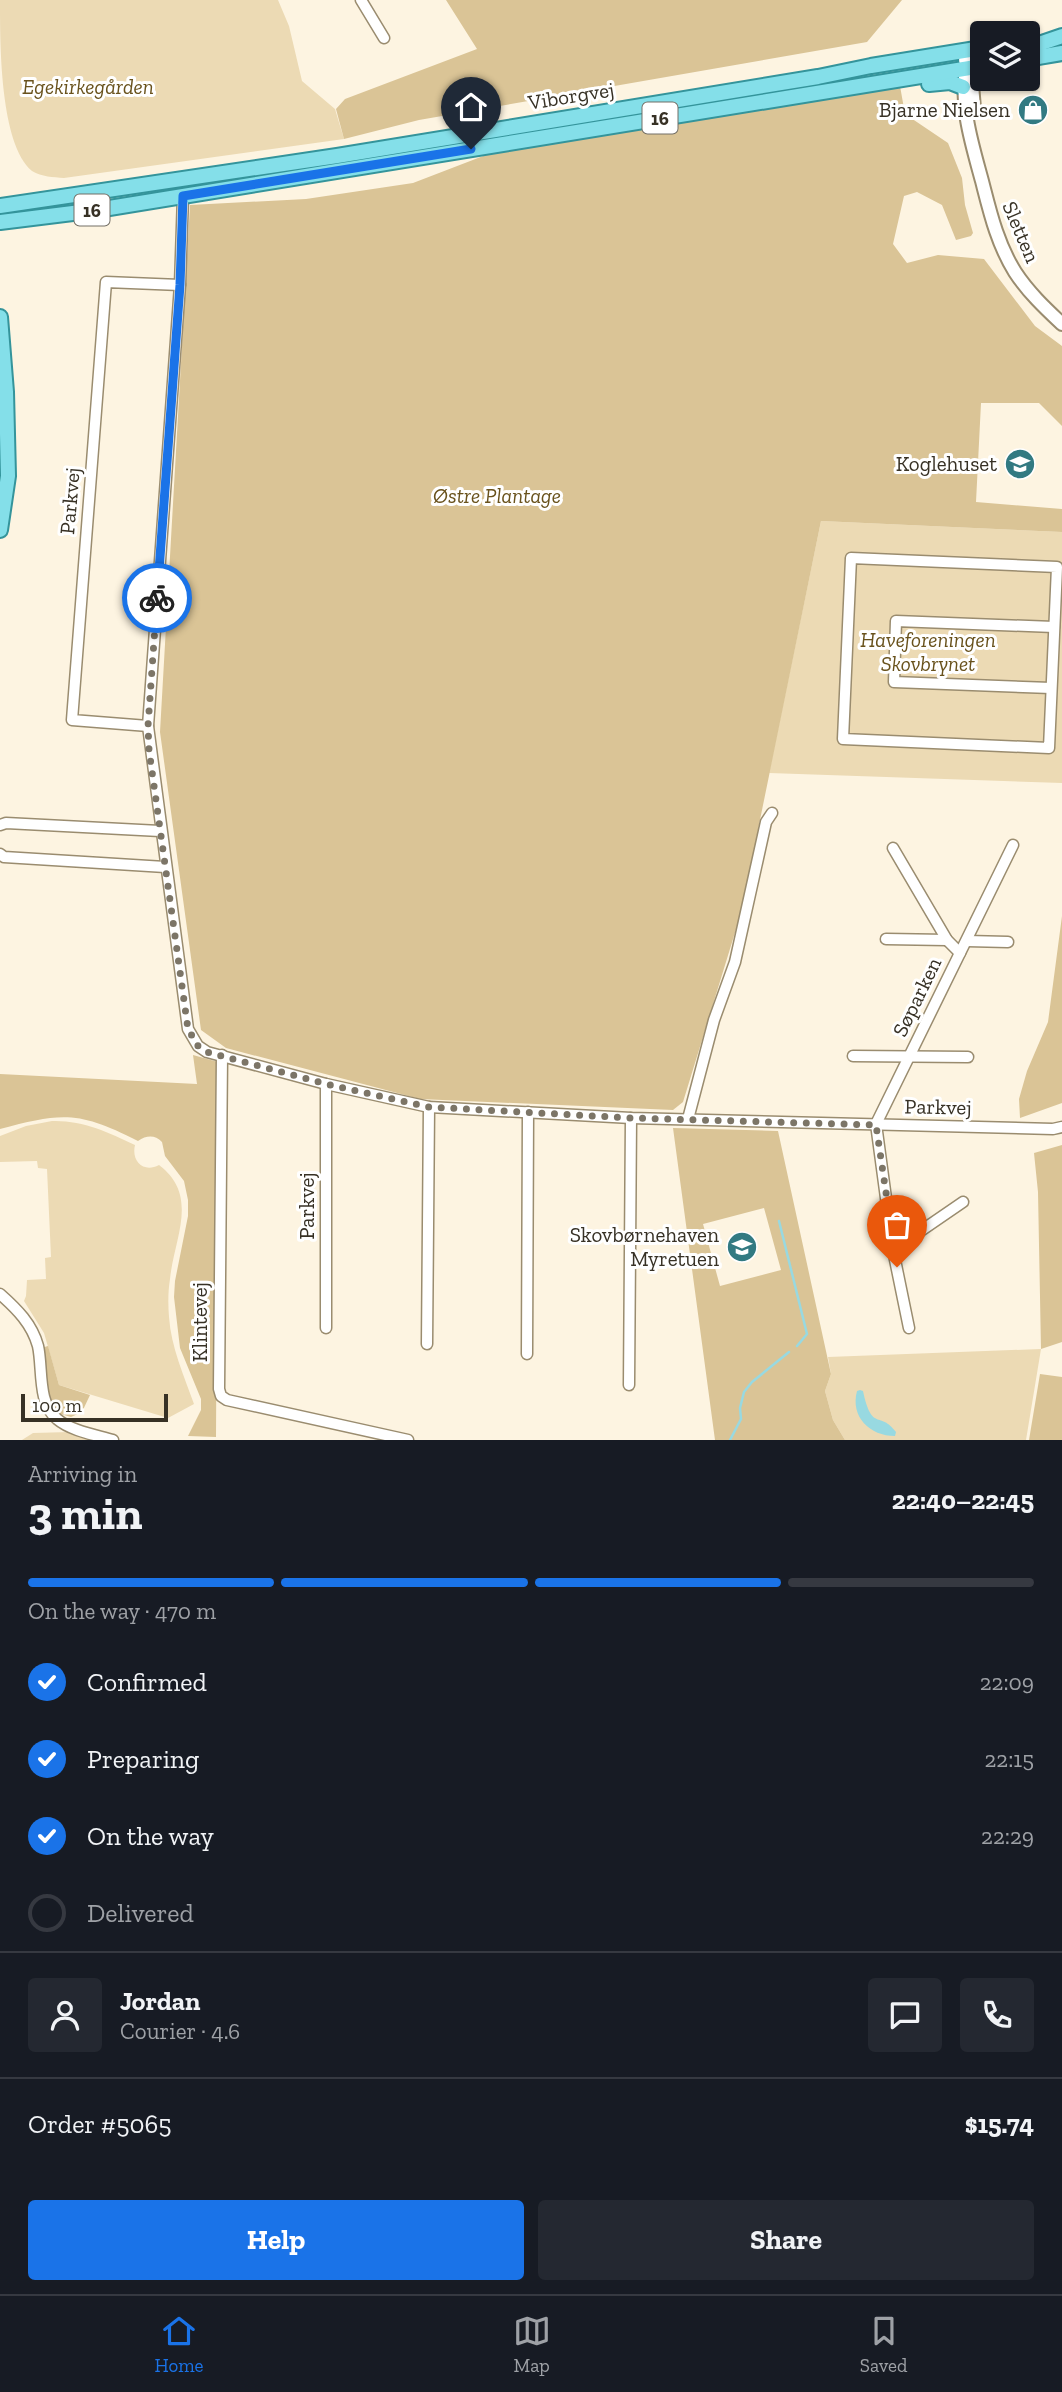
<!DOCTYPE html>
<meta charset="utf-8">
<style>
body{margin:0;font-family:"Zilla Slab",serif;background:#242831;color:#f1f3f6;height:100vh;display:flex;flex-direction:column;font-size:26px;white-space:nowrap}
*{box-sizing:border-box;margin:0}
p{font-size:23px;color:#9ea1a6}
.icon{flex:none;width:38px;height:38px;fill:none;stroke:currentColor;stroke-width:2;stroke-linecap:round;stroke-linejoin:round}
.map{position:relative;height:1440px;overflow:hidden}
.drawer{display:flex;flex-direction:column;background:#171b24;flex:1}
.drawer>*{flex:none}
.fabs{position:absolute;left:970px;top:21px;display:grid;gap:14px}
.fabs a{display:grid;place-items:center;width:70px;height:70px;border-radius:7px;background:#171b24;box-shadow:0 2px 5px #0004;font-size:35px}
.scale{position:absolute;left:21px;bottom:18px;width:147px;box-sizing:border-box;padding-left:7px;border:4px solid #373125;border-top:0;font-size:19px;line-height:24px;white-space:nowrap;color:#373125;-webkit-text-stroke:5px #fff;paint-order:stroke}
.pin{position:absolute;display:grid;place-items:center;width:60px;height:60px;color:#fff;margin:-72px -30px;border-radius:50% 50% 50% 0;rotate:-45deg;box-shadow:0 0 7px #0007}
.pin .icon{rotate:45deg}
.courier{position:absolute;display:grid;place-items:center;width:70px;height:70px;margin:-35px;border:5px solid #1a73e8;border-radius:50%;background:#fff;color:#222;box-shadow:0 2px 9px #0007}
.head em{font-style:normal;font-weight:700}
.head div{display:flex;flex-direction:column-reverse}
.head{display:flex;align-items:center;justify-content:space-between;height:119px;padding:0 28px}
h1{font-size:46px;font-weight:700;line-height:52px}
.bar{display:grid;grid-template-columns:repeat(4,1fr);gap:10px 7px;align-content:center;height:84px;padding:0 28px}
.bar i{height:9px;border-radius:5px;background:#363941}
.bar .on{background:#1a73e8}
.bar p{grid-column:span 4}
.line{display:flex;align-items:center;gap:18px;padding:0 28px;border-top:2px solid #363941}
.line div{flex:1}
.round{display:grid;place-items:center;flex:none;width:74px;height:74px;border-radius:7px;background:#242831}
ol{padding:0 28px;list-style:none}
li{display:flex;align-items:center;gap:21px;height:77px}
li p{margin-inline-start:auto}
li .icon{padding:7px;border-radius:50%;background:#1a73e8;color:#fff;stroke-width:4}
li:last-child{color:#9ea1a6}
li i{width:38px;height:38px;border:4px solid #363941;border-radius:50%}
.primary-button{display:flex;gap:14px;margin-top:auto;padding:14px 28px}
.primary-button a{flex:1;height:80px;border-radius:7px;background:#1a73e8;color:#fff;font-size:28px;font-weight:700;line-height:80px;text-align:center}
.primary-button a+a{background:#242831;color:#f1f3f6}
.dock{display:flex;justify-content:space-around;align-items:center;height:98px;border-top:2px solid #363941;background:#171b24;font-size:19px;color:#9ea1a6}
.dock a{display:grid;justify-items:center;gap:4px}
.dock .on{color:#1a73e8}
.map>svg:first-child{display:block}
</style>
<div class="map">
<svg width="1062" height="1440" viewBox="0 0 1062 1440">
<rect width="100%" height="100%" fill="#fdf4e1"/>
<!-- green -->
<g fill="#ecdab4">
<path d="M0 0H278L289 26 302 81 335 109 344 139 64 178C53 177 42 177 32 171 0 144 0 45 0 0Z"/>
<path d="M821 521 1062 532V783L769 773Z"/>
<path d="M52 1121C82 1120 108 1132 135 1145 131 1162 144 1173 159 1165 200 1196 174 1238 170 1279 168 1291 168 1305 169 1317 171 1347 184 1376 194 1404L168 1418 59 1385 44 1333 24 1301 26 1296 27 1280 46 1279 45 1258 51 1257 47 1169 38 1168 37 1161 0 1162V1136L26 1126Z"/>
<path d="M1041 1349 1026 1440H845L833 1420 825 1391 831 1374 828 1357Z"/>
<path d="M70 1432 98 1440H22L33 1433Z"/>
</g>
<!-- forest -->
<g fill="#dac496" fill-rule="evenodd">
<path d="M446 0H902L867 42 419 120 344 139 336 109 345 99 477 49Z"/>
<path d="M900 86 905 114 948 143 962 178 965 205 973 233 971 236 956 240 942 205 917 192 904 196 893 244 907 263 938 255 984 259 1035 326 1062 346V426L1039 403H981L976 502 1062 509V532L821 521 741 913 683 1102 673 1110 420 1099 226 1048 201 1030 160 732 190 205 306 199 413 183 504 148Z"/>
<path d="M1062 916V1103L1020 1118 1019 1099 1027 1071 1048 1022Z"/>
<path d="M193 1055 218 1062 216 1437 188 1436 201 1410V1399L180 1348 174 1297 175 1281 188 1216V1200L184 1181 165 1156 162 1142C155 1135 147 1135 138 1141 80 1111 62 1112 0 1129V1074L197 1084Z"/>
<path d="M673 1128 778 1131 831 1374 825 1391 833 1420 845 1440H715ZM764 1208 781 1270 720 1286 703 1224Z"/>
<path d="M1062 1145V1342L1041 1349 1038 1192 1034 1153Z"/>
<path d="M48 1346 59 1385 90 1395 82 1412 71 1417 57 1413 49 1400 41 1348Z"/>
<path d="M1040 1374 1062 1377V1440H1029Z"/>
</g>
<!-- water -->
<path fill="#98d9e1" d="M860 1390 863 1391C872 1433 880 1410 896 1432L895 1436C870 1436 850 1417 857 1391Z"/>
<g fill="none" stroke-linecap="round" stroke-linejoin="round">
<!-- stream -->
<g stroke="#98d9e1" stroke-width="2.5">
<path d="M779 1221 807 1334 797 1346"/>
<path d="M730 1440 741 1419 740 1408 744 1392 752 1382 789 1352"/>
</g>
<!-- street casing -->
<g stroke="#9a8c6f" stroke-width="13">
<g id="street">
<path d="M361 0 384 38"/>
<path d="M183 196 180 285 148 726 188 1029 198 1046 207 1052 326 1084 429 1107 631 1118 1053 1129 1062 1127"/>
<path d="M851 558 1057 567 1049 748 843 739Z"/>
<path d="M1051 688 894 682 896 621 1054 627"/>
<path d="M148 726 72 720 106 282 180 285"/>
<path d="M0 825 6 823 160 831"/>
<path d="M893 848 947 940 960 953"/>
<path d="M0 854 4 857 165 867"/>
<path d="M886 939 947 940"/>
<path d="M967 941 1008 942"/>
<path d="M222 1055 219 1389 221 1396 227 1400 408 1440"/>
<path d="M853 1056 968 1057"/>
<path d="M688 1119 714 1020 735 962 766 822 772 813"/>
<path d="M893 1250 963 1202"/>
<path d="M0 1294C17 1309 32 1324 38 1346 43 1368 37 1403 57 1419 71 1431 96 1435 113 1440"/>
<path d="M326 1328V1084"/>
<path d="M909 1328 893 1250 876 1124 1013 845"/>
<path d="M427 1344 429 1107"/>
<path d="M527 1354 528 1112"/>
<path d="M629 1385 631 1118"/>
</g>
</g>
<!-- secondary casing -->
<g stroke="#9a8c6f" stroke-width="16">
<g id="secondary">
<path d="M965 60 972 85 974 108"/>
<path d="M966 69C960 107 972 144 982 181 990 212 997 243 1015 272 1028 292 1045 308 1062 324"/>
</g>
</g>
<!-- primary casing -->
<g stroke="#34949b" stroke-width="18">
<g id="primary">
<path d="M1027 48 1062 36"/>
<path d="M1027 59 1062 53"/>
<path d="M929 84 950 82 963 87"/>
<path d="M0 206 337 156 818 77 871 66 982 48"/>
<path d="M0 222 97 210 982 66"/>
<path d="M0 317 6 392 8 476 0 530"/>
</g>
</g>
<!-- street -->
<use href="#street" stroke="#fff" stroke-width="10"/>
<!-- secondary -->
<use href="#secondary" stroke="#fff" stroke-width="12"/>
<!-- primary -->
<use href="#primary" stroke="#84dfe9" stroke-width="14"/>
</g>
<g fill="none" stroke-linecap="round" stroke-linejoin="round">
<!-- done -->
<path stroke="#7c7567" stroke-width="7" stroke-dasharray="0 12.6" d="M157 598 148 726 149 750 188 1029 198 1046 207 1052 326 1084 429 1107 631 1118 876 1125 897 1267"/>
<!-- route -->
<path stroke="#1a73e8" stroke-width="9" d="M157 598 180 285 183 196 471 149"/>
</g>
<!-- icons -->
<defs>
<g id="shop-disc" transform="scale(1.575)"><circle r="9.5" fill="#327a82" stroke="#fff"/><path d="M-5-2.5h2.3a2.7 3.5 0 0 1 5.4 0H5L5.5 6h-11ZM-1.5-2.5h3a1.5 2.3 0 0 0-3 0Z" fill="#fff"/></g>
<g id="school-disc" transform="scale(1.575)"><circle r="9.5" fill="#327a82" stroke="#fff"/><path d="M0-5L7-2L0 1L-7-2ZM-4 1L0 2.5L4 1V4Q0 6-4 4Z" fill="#fff"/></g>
</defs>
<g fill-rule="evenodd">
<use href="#shop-disc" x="1033" y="110"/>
<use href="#school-disc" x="1020" y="464"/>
<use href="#school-disc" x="742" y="1247"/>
</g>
<g text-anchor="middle" stroke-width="6" stroke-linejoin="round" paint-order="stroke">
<!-- shield labels -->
<g fill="#fff" stroke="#736f66" stroke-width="2">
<rect x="642.5" y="102.5" width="35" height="31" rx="5"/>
<rect x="74.5" y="194.5" width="35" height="31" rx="5"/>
</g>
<g font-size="19" font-weight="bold" fill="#373125">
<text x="660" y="125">16</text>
<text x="92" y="217">16</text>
</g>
<!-- park labels -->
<g font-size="21" font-style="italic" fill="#69521c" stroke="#fff">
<text x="88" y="94">Egekirkegården</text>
<text x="497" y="503">Østre Plantage</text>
<text x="928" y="647">Haveforeningen<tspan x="928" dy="24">Skovbrynet</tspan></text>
</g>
<!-- street labels -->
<g font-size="21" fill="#373125" stroke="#fff">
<text transform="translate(571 96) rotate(-9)" y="7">Viborgvej</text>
<text transform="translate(1021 232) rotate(67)" y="7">Sletten</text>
<text transform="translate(70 501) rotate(-85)" y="7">Parkvej</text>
<text transform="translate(917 997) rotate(-64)" y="7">Søparken</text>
<text transform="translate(938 1107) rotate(1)" y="7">Parkvej</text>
<text transform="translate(307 1206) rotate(-90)" y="7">Parkvej</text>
<text transform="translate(200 1322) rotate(-90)" y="7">Klintevej</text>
</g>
<!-- poi labels -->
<g font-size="21" fill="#373125" stroke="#fff" text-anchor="end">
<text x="1010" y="117">Bjarne Nielsen</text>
<text x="997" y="471">Koglehuset</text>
<text x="719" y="1242">Skovbørnehaven<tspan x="719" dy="24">Myretuen</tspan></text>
</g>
</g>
</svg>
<div class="fabs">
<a><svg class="icon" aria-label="layers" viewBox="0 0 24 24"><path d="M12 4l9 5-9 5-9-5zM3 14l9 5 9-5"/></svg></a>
</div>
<div class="scale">100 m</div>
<div class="pin" style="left:897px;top:1267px;background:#ea580c"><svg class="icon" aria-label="bag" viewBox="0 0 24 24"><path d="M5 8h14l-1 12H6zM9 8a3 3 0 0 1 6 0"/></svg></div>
<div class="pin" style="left:471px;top:149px;background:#1f2937"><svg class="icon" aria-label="home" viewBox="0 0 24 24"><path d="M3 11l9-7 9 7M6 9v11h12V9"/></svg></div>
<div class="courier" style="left:157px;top:598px"><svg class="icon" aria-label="bike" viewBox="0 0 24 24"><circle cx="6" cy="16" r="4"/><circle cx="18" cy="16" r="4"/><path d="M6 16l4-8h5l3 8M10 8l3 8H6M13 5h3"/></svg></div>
</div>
<section class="drawer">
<div class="head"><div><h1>3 min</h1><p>Arriving in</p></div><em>22:40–22:45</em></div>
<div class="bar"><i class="on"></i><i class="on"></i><i class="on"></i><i></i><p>On the way · 470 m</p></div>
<ol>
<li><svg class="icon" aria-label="check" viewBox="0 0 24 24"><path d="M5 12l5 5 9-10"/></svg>Confirmed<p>22:09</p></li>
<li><svg class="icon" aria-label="check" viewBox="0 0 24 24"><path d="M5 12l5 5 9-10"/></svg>Preparing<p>22:15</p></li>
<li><svg class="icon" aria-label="check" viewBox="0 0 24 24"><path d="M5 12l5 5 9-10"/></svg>On the way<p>22:29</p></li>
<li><i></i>Delivered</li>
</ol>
<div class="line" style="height:126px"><a class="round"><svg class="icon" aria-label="person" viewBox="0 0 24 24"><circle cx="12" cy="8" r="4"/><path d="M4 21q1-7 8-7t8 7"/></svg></a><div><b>Jordan</b><p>Courier · 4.6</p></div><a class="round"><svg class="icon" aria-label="chat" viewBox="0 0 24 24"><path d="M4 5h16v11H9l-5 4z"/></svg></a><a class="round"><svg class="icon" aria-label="phone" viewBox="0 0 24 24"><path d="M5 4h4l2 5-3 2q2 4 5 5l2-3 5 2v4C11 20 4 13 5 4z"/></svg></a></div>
<div class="line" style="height:91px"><div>Order #5065</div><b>$15.74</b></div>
<div class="primary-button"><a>Help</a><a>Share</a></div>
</section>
<nav class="dock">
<a class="on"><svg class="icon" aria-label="home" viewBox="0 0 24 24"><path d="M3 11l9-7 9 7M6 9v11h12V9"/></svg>Home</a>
<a><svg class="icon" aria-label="map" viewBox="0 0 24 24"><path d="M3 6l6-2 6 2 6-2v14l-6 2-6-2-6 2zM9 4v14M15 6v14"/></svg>Map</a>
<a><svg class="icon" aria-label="saved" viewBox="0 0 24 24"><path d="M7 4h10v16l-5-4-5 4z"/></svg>Saved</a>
</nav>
